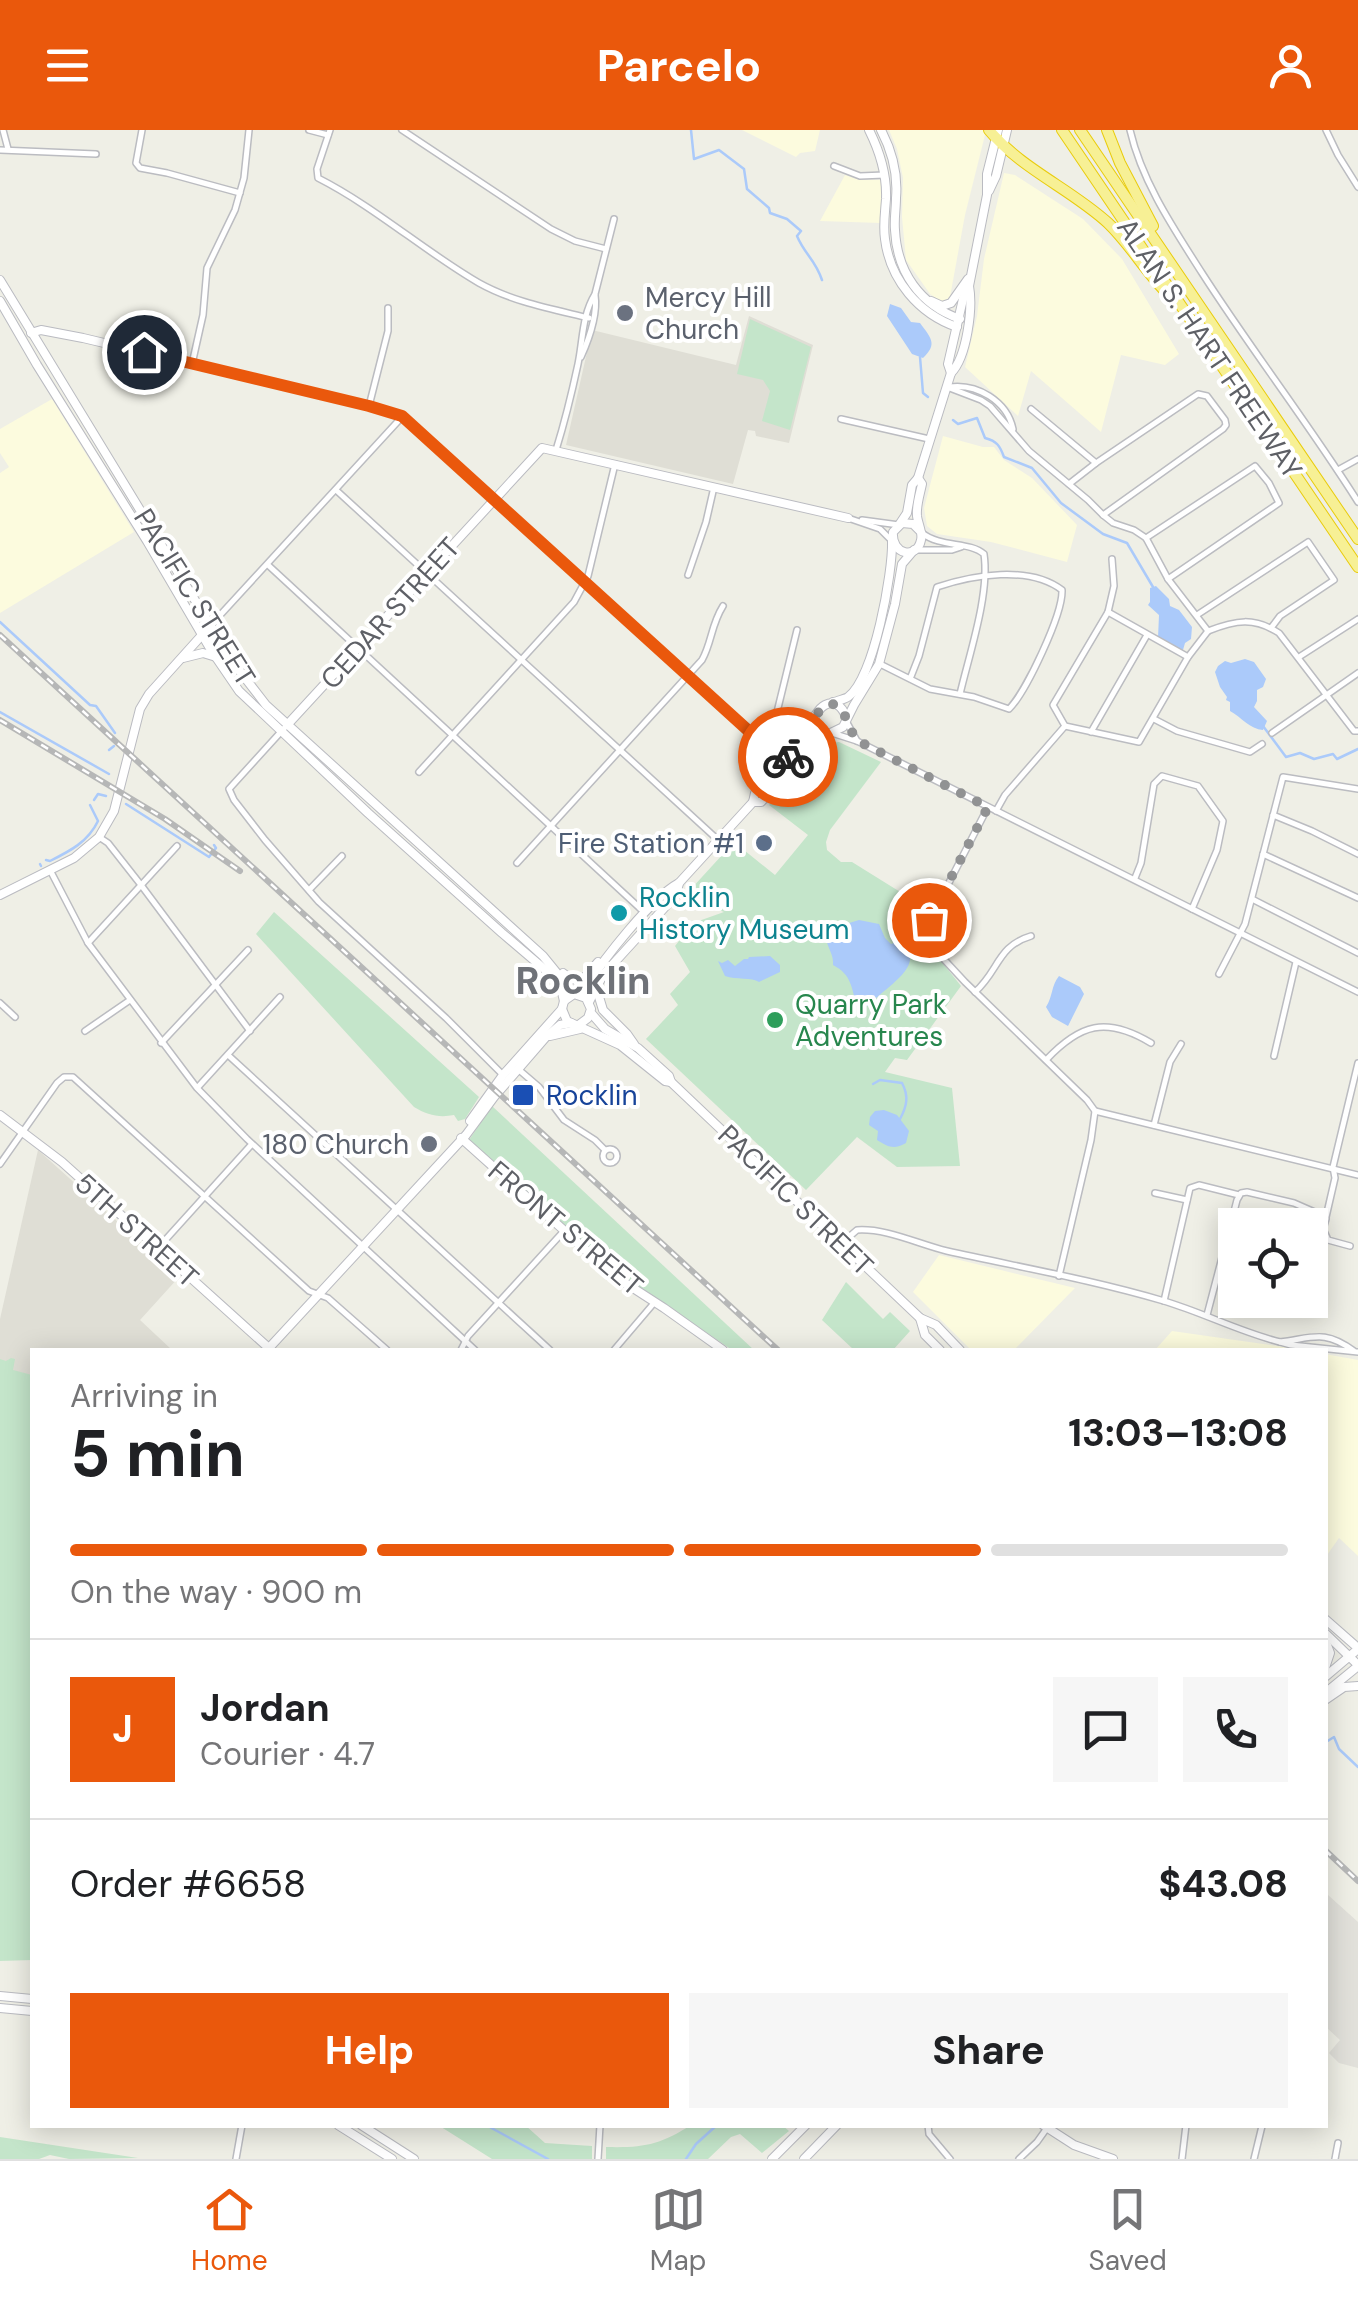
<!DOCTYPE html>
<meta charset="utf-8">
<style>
body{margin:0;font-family:"DM Sans",sans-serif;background:#f6f6f6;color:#202124;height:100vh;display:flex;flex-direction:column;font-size:38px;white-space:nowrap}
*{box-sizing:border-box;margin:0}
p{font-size:32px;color:#757577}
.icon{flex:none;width:55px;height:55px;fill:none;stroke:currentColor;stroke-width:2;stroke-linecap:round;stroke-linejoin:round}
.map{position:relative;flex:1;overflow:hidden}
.drawer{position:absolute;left:30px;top:1218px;width:1298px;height:780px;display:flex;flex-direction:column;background:#fff;border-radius:0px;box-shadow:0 5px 25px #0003}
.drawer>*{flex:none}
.fabs{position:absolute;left:1218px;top:1078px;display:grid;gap:20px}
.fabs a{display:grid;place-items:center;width:110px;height:110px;border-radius:0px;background:#fff;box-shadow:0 5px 25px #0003;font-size:50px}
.pin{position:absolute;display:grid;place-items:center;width:85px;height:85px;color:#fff;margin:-42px;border:5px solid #fff;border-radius:50%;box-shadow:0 2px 10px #0007}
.courier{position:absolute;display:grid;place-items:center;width:100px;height:100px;margin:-50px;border:8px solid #ea580c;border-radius:50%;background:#fff;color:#222;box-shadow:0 2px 12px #0007}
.overview em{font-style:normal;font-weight:700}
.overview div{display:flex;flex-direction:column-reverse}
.overview{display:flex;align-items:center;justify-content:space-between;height:170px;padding:0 40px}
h1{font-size:65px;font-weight:700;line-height:75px}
.bar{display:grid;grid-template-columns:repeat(4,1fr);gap:15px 10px;align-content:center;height:120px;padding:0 40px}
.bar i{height:12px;border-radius:8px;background:#e0e0e0}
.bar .active{background:#ea580c}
.bar p{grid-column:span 4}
.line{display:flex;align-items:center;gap:25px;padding:0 40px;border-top:2px solid #e0e0e0}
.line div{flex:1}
.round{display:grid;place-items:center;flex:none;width:105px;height:105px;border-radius:0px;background:#f6f6f6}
.primary-button{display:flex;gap:20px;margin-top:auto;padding:20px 40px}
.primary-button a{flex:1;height:115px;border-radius:0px;background:#ea580c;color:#fff;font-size:40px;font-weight:700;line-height:115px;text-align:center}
.primary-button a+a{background:#f6f6f6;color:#202124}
header{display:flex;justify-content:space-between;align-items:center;height:130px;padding:0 40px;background:#ea580c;color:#fff;font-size:45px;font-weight:700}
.dock{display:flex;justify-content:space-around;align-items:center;height:140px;border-top:2px solid #e0e0e0;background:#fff;font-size:28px;color:#757577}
.dock a{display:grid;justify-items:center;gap:5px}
.dock .active{color:#ea580c}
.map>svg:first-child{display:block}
</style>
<header><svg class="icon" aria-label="menu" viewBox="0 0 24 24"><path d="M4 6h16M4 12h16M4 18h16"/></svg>Parcelo<svg class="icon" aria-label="person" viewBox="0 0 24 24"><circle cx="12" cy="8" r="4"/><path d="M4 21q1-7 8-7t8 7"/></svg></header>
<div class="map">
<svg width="1358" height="2029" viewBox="0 0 1358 2029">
<rect width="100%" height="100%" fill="#efefe6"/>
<!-- commercial -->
<g fill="#fcfbde">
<path d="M742 0H820L815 21 800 23 796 27Z"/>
<path d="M889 0H984L985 5 965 85 950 167 945 171H940L930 164 906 130 902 87 903 48 897 19Z"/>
<path d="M1004 43 1015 45 1083 89 1122 129 1179 224 1165 235 1121 225 1101 302 1031 241 1018 286 965 237 977 186 984 129Z"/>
<path d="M845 45 859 50H882L881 93 820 91Z"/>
<path d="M52 269 134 402 0 483V343L9 337 0 323V299Z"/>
<path d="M943 306 983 317H994L1004 330 1032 348 1077 395 1067 432 991 412 937 404 927 396 924 378Z"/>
<path d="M939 1125 1075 1158 1014 1220H971L913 1162Z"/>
<path d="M1172 1201 1305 1220H1155Z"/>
<path d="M1325 1224 1358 1230V1426L1339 1408 1325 1428Z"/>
</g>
<!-- industrial -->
<path fill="#e1e0da" d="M1325 1765H1328L1358 1792V1938L1339 1933 1329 1923 1340 1910 1325 1896Z"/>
<!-- education -->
<g fill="#dfded5">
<path d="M749 186 813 215 789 313 756 306 755 301 748 300 733 354 566 315 592 200 736 235Z"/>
<path d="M38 1020 179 1147 140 1190 172 1220H32V1378L0 1415V1189Z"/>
</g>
<!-- green -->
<g fill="#c4e5ca">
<path d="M750 189 811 217 790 300 762 291 770 261 763 250 737 244Z"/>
<path d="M839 612 881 632 830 700 826 712 827 720 841 732H852L926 778 922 807 961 856 907 930 895 928 885 942 952 958 960 1036 897 1037 857 1007 806 1060 646 909 678 875 670 864 690 842 675 816 693 793 724 782 708 775 691 759 734 712 775 745 808 705 769 675 831 613Z"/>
<path d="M274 782 479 967 465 989 458 991 454 985C439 988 427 985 414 977L256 804Z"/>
<path d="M492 976 754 1220H732L603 1132 469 1010Z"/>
<path d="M846 1152 883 1189 890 1182 910 1201 893 1220H854L822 1190Z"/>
<path d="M11 1228 15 1229 13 1240 32 1245V1830L0 1831V1229L6 1231Z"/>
<path d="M438 1995H525L545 2013 592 2016V2029H492Z"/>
<path d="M691 1995H782L789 2001 762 2023 740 2004 731 2007 708 2029H606V2017C643 2018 660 2015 691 1995Z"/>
<path d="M0 2007 138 2028 69 2029 50 2025 39 2029H0Z"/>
</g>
<!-- water -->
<g fill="#abcafa">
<path d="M890 174 901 178 911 192 920 193C931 208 938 214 923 228L912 224 887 186Z"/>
<path d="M1156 456 1169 469 1170 476 1179 480 1192 497 1191 509 1185 513 1183 520 1158 508 1159 485 1148 475 1150 472V458Z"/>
<path d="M1245 529 1254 532 1266 549 1263 557 1257 560V571L1254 577 1267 591 1263 600C1250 599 1241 587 1230 581V572L1226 570 1227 567 1220 557 1215 542 1218 536 1225 531 1231 533Z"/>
<path d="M859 790 879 794 885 808 891 814 897 812C934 833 882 858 869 876H857C851 857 852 845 833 835 834 824 827 818 826 807L833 798Z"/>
<path d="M770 826 780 835V842L759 852C752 847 736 850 725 846L718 831 722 833 728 830 735 836 744 829H748L749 827Z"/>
<path d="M1059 846 1080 857 1084 864 1068 896 1052 887 1046 877C1053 866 1051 856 1059 846Z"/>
<path d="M884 980 897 985 909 1001 906 1013C894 1020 888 1017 877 1010L878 1001 869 995 870 987 875 981Z"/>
</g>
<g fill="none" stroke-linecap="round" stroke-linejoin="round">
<!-- stream -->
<g stroke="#abcafa" stroke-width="2.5">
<path d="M691 0 694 29 719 20 744 39 747 59 769 78 770 83 787 89 801 101 797 106C805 125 815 129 822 150"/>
<path d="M920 227 923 263 928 267"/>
<path d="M953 290 958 294 977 288 985 308C997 311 1000 316 1004 327L1032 338 1061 373 1103 404 1127 413 1153 457"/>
<path d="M0 492 90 575 96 576 115 603"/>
<path d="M0 582 109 644"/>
<path d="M1263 596 1286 627 1300 623 1314 629 1333 624 1337 629 1358 619"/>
<path d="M109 620 114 616"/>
<path d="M94 670 98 664 106 666"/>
<path d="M126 674 209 727 216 718 214 715"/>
<path d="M46 730 50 731C70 721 88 712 98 691L90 675"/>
<path d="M40 734 41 736"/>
<path d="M873 954 880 950 902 953C909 966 907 976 900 989"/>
<path d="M1326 1612 1334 1607 1339 1619 1358 1637"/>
<path d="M486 1995 548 2029"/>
<path d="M686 2029 696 2014 717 1995"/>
</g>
<!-- street casing -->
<g stroke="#bbbcc1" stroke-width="8">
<g id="street">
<path d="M3 0 8 19"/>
<path d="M142 0 136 33 140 38 167 43 240 63"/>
<path d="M309 0 328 5"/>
<path d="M330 0 317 39 318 48C375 77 424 121 479 153 513 172 552 179 589 188"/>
<path d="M402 0 551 99 575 111 606 119"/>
<path d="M1130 0C1142 52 1174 99 1202 143 1252 221 1309 294 1358 372"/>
<path d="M1326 0 1338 25 1358 57"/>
<path d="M0 20 96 24"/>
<path d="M834 36 860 46 884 45"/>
<path d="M581 227C589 209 598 185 595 165"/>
<path d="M192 234 203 185 207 138 235 80 244 48 249 0"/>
<path d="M947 257 981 270 990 276 1029 321 1088 370 1103 385 1113 393 1134 400 1146 408 1168 449 1208 501"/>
<path d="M949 257C977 253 1007 271 1013 299"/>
<path d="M369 276 388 201V178"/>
<path d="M1031 279 1096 333"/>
<path d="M841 289 929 309"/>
<path d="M556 320C565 291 572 262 578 234 583 210 582 185 595 164L614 89"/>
<path d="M1338 340 1358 329"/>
<path d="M1069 354 1096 333 1198 264 1207 266 1225 290 1226 295 1223 299 1103 385"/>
<path d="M336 360 717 709"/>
<path d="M848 388 880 399 892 411"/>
<path d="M862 390 899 395"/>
<path d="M922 403C941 418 969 411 984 424 990 464 969 525 960 564"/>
<path d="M1146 408 1255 336 1269 353 1279 373 1168 449"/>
<path d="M917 420H952L961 417"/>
<path d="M1112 429 1114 456 1108 482 1053 575 1065 596 1139 612 1188 527 1208 501"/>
<path d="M268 435 644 782"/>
<path d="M688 445 706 392 714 357"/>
<path d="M1108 482 1188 527"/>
<path d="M1197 485 1308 412 1334 450 1280 486 1271 498"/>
<path d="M211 495 401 288"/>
<path d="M1208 501C1236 490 1254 487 1279 503L1354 601H1358"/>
<path d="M1299 527 1358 489"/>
<path d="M880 534 930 559 974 567 1009 579C1026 562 1063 484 1062 460 1029 435 973 445 937 457L919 526 910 549"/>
<path d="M1154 589 1177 601 1250 622 1262 614"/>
<path d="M846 591 857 611"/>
<path d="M288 594 229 659 234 670 265 710 319 772 446 888 503 945"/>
<path d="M1091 602 1147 505"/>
<path d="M832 603 857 611 1358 862"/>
<path d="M1272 603 1358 543"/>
<path d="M768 619 797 500"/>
<path d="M419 642 574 472 588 446 615 334"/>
<path d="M988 677 923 803 926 810 965 852 1087 970 1095 981 1091 1010 1059 1146"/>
<path d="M996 681 1005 665 1065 596"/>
<path d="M1273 685 1312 701 1358 724"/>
<path d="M99 707 108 713 141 755 250 901"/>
<path d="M1263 724 1358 768"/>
<path d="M517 733 702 530C712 512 711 495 723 476"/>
<path d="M50 740 88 813 197 958 247 1009 475 1220"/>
<path d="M1135 748 1141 733 1154 654 1162 646 1198 656 1223 691 1217 720 1192 779"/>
<path d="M309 760 342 726"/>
<path d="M1252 769 1358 823"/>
<path d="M88 813 177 716"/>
<path d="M1219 844 1245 794 1283 647 1358 659"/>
<path d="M975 862C999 841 997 816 1031 806"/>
<path d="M0 873 15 887"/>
<path d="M85 901 130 870"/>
<path d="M161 913 248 820"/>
<path d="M228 925 550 1220"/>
<path d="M1274 926 1296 832"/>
<path d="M1046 930C1080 894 1106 886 1151 913"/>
<path d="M518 939 539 957 564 990 595 1010 605 1020"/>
<path d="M198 957 280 867"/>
<path d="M1095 981 1358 1045"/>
<path d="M1154 995 1170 932 1181 914"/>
<circle cx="610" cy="1026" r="7"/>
<path d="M0 1034 57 953 64 947H73L309 1161 328 1168 387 1220"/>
<path d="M1155 1063 1187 1070"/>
<path d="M1326 1089 1323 1099 1328 1110 1350 1116"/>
<path d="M842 1113 857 1100C886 1098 918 1114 947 1121 1019 1137 1093 1150 1164 1171 1204 1183 1240 1202 1280 1212"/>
<path d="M158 1118 252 1014"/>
<path d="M1164 1171 1190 1058 1199 1055 1239 1065"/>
<path d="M1207 1185 1237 1070 1241 1063 1247 1062 1294 1073 1326 1087 1335 1048 1333 1037 1358 933"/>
<path d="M461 1220 468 1206 563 1102"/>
<path d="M614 1220 654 1173"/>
<path d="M1354 1221C1324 1199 1313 1208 1280 1212L1291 1215 1358 1222"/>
<path d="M928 1995 929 2004 950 2029"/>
<path d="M236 2029 242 1995"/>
<path d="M598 2029 600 1995"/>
<path d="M1019 2029 1037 2012 1047 1998"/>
<path d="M1182 2029 1186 1995"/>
<path d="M1254 2029 1262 1996"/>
<path d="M1335 2029 1338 2013"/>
</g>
</g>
<!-- secondary casing -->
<g stroke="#babbc1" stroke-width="10">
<g id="secondary">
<path d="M869 0C880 22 887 44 886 69 885 83 883 96 885 109 890 150 919 184 957 197"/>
<path d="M881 0C892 21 898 45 896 68 896 79 894 89 895 100 897 142 920 175 960 189"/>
<path d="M989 61 996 46 1007 0"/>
<path d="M0 150 232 531 266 575 543 826 574 864"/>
<path d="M0 171 37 235 147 411 211 520 239 561 368 683 502 803 556 849 560 854 564 871"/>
<path d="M931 171 942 176 951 173 968 149"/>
<path d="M31 203 41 200 83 208 369 276 402 286 784 633"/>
<path d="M951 243 948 234 963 169 969 156 987 65V44L998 0"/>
<path d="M918 348 922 354C920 364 916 375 917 386 918 394 923 403 921 410 917 430 891 425 893 402L902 393 913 394 921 402"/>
<path d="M899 395 907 383 912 355 918 348 951 243C967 227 973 178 969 156"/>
<path d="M183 528 203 523 216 527"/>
<path d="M833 572C835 572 847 568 848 567 874 549 893 442 892 411"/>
<path d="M288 594 542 318 848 388"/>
<path d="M753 672H761L796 635 814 611 843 597 854 575 879 534 895 474 902 434 914 420"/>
<path d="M0 765 74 728 99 707 114 681 140 579 149 564 211 495"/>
<path d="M563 843C581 858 585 847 598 832"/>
<path d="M596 857 603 880 627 904 634 914"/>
<path d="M578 864 585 858C604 829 650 769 679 753L753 672 755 663C772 646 791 629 803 609 809 600 815 580 825 575 837 569 845 580 846 590"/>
<path d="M589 872 603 845 676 765 679 753"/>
<path d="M562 879 567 891 620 915 665 951 671 952"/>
<path d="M591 883 605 899 638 918 669 946 671 952 920 1188 936 1195 960 1220"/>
<path d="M550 906 580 899"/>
<path d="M0 985 62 1032 271 1220"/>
<path d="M470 991 503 945 562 879 564 871 574 864 586 868 591 879 588 888 580 894"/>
<path d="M461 1008 616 1147 664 1178 723 1220"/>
<path d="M920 1188 925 1205 940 1220"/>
<path d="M269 1218 466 1005 494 967 546 907 560 895 571 893"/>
<path d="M1325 1489 1358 1518"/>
<path d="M1325 1503 1358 1535"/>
<path d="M1325 1510 1330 1523 1325 1538"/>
<path d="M1325 1547 1358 1519"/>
<path d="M1325 1563 1358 1536"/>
<path d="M1325 1570 1344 1557 1358 1556"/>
<path d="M0 1866 32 1869"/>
<path d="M0 1878 32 1881"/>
<path d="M338 1995 392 2029"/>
<path d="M361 1995 414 2029"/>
<path d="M1043 1995 1074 2015 1113 2029"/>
<path d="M772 2029 806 1995"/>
<path d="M804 2029 837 1995"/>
</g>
</g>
<!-- highway casing -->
<g stroke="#e9cc0d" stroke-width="12">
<g id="highway">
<path d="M989 0C1021 39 1071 59 1108 93 1131 115 1146 143 1169 165"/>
<path d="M1062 0 1358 437"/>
<path d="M1080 0 1358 409"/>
<path d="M1107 0 1120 33 1153 96"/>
</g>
</g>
<!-- street -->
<use href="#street" stroke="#fff" stroke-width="5"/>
<!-- secondary -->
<use href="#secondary" stroke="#fff" stroke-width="8"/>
<!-- highway -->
<use href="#highway" stroke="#f7f095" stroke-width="10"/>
<!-- rail casing -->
<g stroke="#b6b7b7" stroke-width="6">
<g id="rail">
<path d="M0 505 778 1220"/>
<path d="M0 590 165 689 240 741"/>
<path d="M1325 1720 1358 1751"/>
</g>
</g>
<!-- rail -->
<use href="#rail" stroke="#fff" stroke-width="2.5" stroke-dasharray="8" stroke-linecap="butt"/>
</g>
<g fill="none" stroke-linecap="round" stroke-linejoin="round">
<!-- done -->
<path stroke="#919293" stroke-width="10" stroke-dasharray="0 18" d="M788 627 799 615 821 578 834 574 844 582 846 590 856 610 988 677 929 790"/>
<!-- route -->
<path stroke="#ea580c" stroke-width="12" d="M144 222 369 276 402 286 784 633 788 627"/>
</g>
<!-- markers -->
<g fill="#6b7280" stroke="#fff" stroke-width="4">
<circle cx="625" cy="183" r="10"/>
<circle cx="429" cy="1014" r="10"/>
</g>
<circle fill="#5c6f8a" stroke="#fff" stroke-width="4" cx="764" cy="713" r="10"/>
<circle fill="#0f9aa8" stroke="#fff" stroke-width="4" cx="619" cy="783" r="10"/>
<circle fill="#2e9e5b" stroke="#fff" stroke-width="4" cx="775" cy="890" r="10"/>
<rect fill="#1a4fb4" stroke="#fff" stroke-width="4" x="511" y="953" width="24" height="24" rx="5"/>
<g text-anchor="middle" stroke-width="8" stroke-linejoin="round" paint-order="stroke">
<!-- worship labels -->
<g font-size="28" fill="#5b616d" stroke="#fff" text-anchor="start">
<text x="645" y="177">Mercy Hill<tspan x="645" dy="32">Church</tspan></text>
<text x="409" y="1024" text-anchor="end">180 Church</text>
</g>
<!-- street labels -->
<g font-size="28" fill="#5e6066" stroke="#fff">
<text transform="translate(1210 218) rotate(56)" y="10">ALAN S. HART FREEWAY</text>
<text transform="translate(195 467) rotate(58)" y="10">PACIFIC STREET</text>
<text transform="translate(390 483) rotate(-48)" y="10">CEDAR STREET</text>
<text transform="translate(796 1070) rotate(44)" y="10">PACIFIC STREET</text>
<text transform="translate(566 1098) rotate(40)" y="10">FRONT STREET</text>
<text transform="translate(137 1100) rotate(42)" y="10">5TH STREET</text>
</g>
<!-- service labels -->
<g font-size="28" fill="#4e5e75" stroke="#fff" text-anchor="end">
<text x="744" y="723">Fire Station #1</text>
</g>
<!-- culture labels -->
<g font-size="28" fill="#0d838f" stroke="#fff" text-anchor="start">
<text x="639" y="777">Rocklin<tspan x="639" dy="32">History Museum</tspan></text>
</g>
<!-- leisure labels -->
<g font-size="28" fill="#27864d" stroke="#fff" text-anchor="start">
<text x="795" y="884">Quarry Park<tspan x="795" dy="32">Adventures</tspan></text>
</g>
<!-- transit labels -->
<g font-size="28" fill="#164399" stroke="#fff" text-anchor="start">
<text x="546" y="975">Rocklin</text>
</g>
<!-- district labels -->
<g font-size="38" font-weight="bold" fill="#6f7278" stroke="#fff">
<text x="583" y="864">Rocklin</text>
</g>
</g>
</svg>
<div class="fabs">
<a><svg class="icon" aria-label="locate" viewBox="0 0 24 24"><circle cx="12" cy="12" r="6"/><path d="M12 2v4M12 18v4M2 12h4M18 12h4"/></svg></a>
</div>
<div class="pin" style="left:929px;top:790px;background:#ea580c"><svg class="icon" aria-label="bag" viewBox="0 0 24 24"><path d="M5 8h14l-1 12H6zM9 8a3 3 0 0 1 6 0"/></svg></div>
<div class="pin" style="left:144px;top:222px;background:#1f2937"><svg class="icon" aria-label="home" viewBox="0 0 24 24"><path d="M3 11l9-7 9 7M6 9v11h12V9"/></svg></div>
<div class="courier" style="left:788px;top:627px"><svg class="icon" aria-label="bike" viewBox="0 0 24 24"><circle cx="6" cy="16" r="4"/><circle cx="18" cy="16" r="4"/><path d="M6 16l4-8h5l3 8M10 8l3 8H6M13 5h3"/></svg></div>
<section class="drawer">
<div class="overview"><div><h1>5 min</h1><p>Arriving in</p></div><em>13:03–13:08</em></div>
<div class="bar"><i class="active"></i><i class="active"></i><i class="active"></i><i></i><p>On the way · 900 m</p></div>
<div class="line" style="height:180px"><b class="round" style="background:#ea580c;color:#fff">J</b><div><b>Jordan</b><p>Courier · 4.7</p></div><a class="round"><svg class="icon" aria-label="chat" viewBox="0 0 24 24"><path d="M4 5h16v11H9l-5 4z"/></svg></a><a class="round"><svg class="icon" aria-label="phone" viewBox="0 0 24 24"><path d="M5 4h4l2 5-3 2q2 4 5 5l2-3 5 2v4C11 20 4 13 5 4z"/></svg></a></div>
<div class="line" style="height:130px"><div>Order #6658</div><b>$43.08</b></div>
<div class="primary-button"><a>Help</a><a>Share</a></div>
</section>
</div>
<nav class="dock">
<a class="active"><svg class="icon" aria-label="home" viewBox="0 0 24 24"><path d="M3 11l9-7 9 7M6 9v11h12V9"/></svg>Home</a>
<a><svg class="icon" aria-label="map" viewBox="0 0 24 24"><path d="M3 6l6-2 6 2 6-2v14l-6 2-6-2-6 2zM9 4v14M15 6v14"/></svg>Map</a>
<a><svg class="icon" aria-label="saved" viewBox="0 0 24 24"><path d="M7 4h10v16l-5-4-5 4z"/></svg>Saved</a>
</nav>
